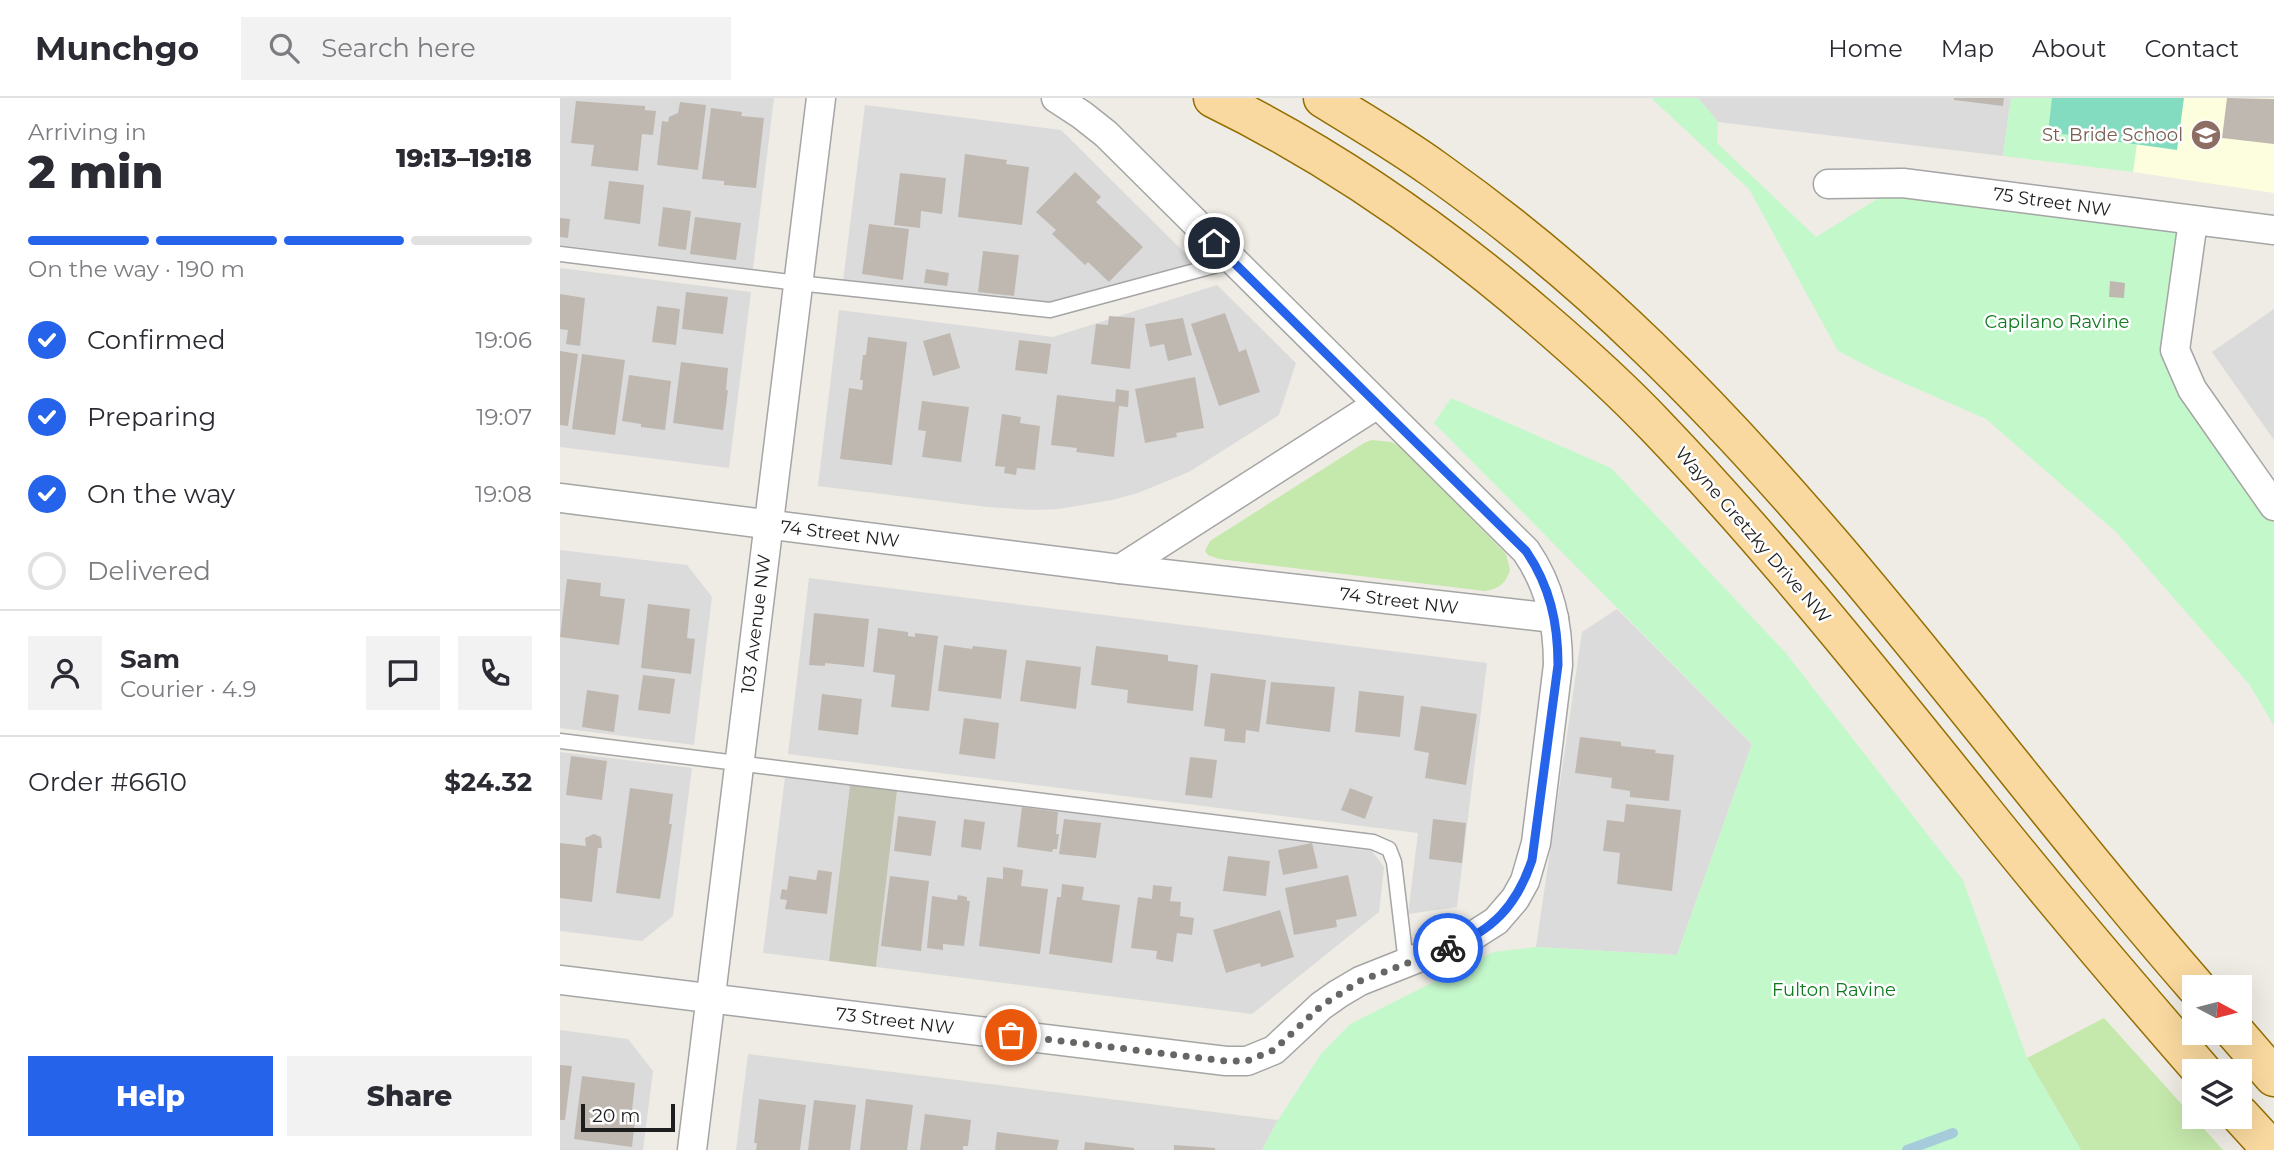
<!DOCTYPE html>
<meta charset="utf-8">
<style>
body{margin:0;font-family:Montserrat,sans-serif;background:#f2f2f3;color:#2b2b33;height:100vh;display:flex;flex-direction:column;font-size:26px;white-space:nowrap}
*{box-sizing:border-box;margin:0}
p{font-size:23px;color:#7c7c81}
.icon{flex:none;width:38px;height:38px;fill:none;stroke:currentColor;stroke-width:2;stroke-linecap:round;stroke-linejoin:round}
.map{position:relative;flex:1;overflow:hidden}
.details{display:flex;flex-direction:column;background:#fff;width:560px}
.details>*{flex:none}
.needle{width:46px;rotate:97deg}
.controls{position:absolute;left:1622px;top:877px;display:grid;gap:14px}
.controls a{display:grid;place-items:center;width:70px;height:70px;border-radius:0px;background:#fff;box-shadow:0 7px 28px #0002;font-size:35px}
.scale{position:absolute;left:21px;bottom:18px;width:94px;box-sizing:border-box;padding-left:7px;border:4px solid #1e1e1e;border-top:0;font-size:19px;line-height:24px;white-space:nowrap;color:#1e1e1e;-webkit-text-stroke:5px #fff;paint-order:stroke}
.pin{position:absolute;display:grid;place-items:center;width:60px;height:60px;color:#fff;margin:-30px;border:4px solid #fff;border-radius:50%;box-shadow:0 2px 7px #0007}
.courier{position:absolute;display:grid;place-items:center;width:70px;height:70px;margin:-35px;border:5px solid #2563eb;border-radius:50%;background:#fff;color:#222;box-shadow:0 2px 9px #0007}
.headline em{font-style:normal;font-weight:800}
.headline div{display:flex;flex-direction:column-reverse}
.headline{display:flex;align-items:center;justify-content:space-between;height:119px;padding:0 28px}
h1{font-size:46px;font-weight:800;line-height:52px}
.bar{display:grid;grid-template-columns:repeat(4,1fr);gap:10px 7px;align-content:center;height:84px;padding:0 28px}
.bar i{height:9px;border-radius:5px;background:#e1e1e2}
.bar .selected{background:#2563eb}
.bar p{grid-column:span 4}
.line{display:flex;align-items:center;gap:18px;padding:0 28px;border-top:2px solid #e1e1e2}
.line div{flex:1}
.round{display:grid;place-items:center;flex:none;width:74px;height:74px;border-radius:0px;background:#f2f2f3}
ol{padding:0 28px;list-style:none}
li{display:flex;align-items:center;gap:21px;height:77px}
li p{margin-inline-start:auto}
li .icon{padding:7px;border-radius:50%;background:#2563eb;color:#fff;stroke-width:4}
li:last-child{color:#7c7c81}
li i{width:38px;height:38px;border:4px solid #e1e1e2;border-radius:50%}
.action{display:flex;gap:14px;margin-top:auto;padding:14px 28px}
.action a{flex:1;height:80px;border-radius:0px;background:#2563eb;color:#fff;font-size:28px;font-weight:800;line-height:80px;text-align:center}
.action a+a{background:#f2f2f3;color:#2b2b33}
header{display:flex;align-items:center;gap:42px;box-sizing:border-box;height:98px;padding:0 35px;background:#fff;border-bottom:2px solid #e1e1e2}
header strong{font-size:33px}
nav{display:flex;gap:38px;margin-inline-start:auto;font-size:24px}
.search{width:490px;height:63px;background:#f2f2f3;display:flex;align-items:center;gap:18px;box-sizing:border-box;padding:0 24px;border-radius:0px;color:#7c7c81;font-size:26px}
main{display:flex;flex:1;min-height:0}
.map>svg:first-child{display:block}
</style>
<header>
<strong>Munchgo</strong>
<div class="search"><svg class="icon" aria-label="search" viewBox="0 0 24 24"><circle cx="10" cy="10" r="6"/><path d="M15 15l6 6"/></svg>Search here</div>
<nav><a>Home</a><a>Map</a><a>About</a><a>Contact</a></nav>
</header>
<main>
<section class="details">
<div class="headline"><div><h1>2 min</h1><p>Arriving in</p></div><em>19:13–19:18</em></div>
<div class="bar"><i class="selected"></i><i class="selected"></i><i class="selected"></i><i></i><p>On the way · 190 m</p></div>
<ol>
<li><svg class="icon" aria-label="check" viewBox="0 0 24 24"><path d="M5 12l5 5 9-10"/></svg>Confirmed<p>19:06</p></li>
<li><svg class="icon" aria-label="check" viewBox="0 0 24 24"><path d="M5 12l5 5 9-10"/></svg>Preparing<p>19:07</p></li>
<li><svg class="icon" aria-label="check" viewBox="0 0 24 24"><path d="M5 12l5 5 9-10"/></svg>On the way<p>19:08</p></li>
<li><i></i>Delivered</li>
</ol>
<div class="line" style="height:126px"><a class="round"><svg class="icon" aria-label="person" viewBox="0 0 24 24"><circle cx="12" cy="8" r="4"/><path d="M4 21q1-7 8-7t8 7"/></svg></a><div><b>Sam</b><p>Courier · 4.9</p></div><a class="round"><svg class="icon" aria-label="chat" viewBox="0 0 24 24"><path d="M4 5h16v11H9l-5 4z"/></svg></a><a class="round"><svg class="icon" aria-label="phone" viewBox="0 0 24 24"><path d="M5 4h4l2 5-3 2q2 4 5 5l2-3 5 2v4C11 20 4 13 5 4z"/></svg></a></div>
<div class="line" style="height:91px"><div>Order #6610</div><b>$24.32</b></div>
<div class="action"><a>Help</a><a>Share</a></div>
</section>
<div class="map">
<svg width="1714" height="1052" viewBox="0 0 1714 1052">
<rect width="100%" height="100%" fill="#efece5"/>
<!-- residential -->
<g fill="#dcdbdb">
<path d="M0 0H214L193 171 0 147Z"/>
<path d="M1138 0H1451L1443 58 1158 24Z"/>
<path d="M305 7 501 32 634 164 491 209 283 183Z"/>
<path d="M0 170 191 194 169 370 0 349Z"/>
<path d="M657 187 736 265 719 317 629 374 578 395 552 402 499 411 472 412 427 409 258 388 279 212 493 239Z"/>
<path d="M1714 211V342L1652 254Z"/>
<path d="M0 452 127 467 152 499 134 647 0 630Z"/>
<path d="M249 480 927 565 897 809 848 816 858 735 228 656Z"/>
<path d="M1057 511 1192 646 1117 857 976 849 1022 534Z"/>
<path d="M0 654 132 670 113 818 82 843 0 833Z"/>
<path d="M225 679 290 687 269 863 203 855Z"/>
<path d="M337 693 812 753 824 769 819 814 692 916 316 869Z"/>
<path d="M0 932 68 941 93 973 83 1052H0Z"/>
<path d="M188 956 718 1022 702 1052H176Z"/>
</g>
<!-- education -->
<path fill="#fcfede" d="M1583 0H1714V95L1573 74Z"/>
<!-- construction -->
<path fill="#c2c3b0" d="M290 687 337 693 316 869 269 863Z"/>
<!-- grass -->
<g fill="#c5e8ac">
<path d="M812 342 831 344 840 348 946 456 950 472C946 485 939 491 925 493L659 461 648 457 645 453 650 443 804 345Z"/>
<path d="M1544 920 1663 1052H1521L1467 960Z"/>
</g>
<!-- park -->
<g fill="#c3f8cb">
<path d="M1091 0H1138L1158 24 1157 45 1256 139 1343 85 1633 123 1615 252 1714 408V628L1689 586 1555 433 1426 321 1321 275 1278 253 1189 91Z"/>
<path d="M1451 0H1583L1573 74 1443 58Z"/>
<path d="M891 300 1051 370 1225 554 1403 782 1467 960 1521 1052H702L718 1022 761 956 790 926 933 854 976 849 1117 857 1192 646 874 325Z"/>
</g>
<!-- pitch -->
<path fill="#84dcc0" d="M1492 0H1624L1617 52 1488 34Z"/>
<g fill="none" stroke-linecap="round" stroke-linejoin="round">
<!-- stream -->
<path stroke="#a6ccdb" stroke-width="10" d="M1347 1052 1393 1035"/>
</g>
<!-- building -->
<g fill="#bfb8b1">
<path d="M1394 0H1444L1443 8 1394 2Z"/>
<path d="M1667 0 1714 1V46L1662 40Z"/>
<path d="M16 3 85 8V12L96 13 93 37 82 36 78 73 31 68 34 47 11 45Z"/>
<path d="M120 4 146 7 138 72 97 67 102 23 108 24 109 19 118 15Z"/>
<path d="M151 10 182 14 181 18 204 20 196 90 164 87V83L142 81Z"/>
<path d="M405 56 447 62 446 66 469 69 462 127 398 119Z"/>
<path d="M515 74 541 99 536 104 583 149 549 184 528 164 525 167 492 136 496 132 476 114Z"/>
<path d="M340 75 386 80 382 116 361 113 360 130 334 127Z"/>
<path d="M49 83 84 87 80 126 44 121Z"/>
<path d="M103 109 131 113 126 152 98 148Z"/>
<path d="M135 119 181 125 176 162 130 156Z"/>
<path d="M0 120 10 121 8 140 0 139Z"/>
<path d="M309 126 349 131 343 182 302 176Z"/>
<path d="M423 153 459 157 454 198 418 194Z"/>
<path d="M366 171 389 175 387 188 364 185Z"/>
<path d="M1550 183 1565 185 1564 200 1549 199Z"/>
<path d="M126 194 168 199 163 236 122 231Z"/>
<path d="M0 196 25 200 20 248 6 246 8 232 0 231Z"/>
<path d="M97 208 120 211 116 247 92 244Z"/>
<path d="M665 215 679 254 686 251 700 294 659 308 631 226Z"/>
<path d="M549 218 575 220 570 271 531 266 536 226 548 227Z"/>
<path d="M623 220 632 257 608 263 604 246 590 249 585 226Z"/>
<path d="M390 235 400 270 373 278 363 243Z"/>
<path d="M308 239 347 244 332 367 280 361 289 290 302 292 303 282H300L303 257H306Z"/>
<path d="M459 242 491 246 487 276 455 272Z"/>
<path d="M0 253 18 256 8 328 0 327Z"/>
<path d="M22 256 65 262 55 337 12 331Z"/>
<path d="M121 264 168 270 166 292H168L163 332 113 325Z"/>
<path d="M69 277 111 283 105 332 81 329V326L62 323Z"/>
<path d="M635 279 644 330 616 335 617 339 585 345 575 291Z"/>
<path d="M556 291 569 293 568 309 559 308 554 359 516 354 517 350 491 347 497 297 555 304Z"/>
<path d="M362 303 409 309 401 364 362 359 366 333 358 332Z"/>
<path d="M442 316 461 319 460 325 480 328 475 372 457 370 456 377 444 375 445 369 435 368Z"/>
<path d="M7 481 41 485 40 498 65 501 59 547 0 539Z"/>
<path d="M88 506 130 511 127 540 135 541 131 576 81 570Z"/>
<path d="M254 515 309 521 304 569 265 565V568L249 567Z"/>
<path d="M318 530 348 534V538L355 539V535L378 538 369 613 331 609 335 577 313 574Z"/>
<path d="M384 547 412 551 413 548 447 552 441 601 378 593Z"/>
<path d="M536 548 608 557V563L638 567 633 613 567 605 568 592 531 587Z"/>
<path d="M466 562 521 569 516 611 460 603Z"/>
<path d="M651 575 706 582 699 634 686 632 685 645 664 643 665 631 644 628Z"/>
<path d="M83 577 115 581 110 616 78 612Z"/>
<path d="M711 584 775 589 770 634 706 626Z"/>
<path d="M27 592 59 597 54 634 22 629Z"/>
<path d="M799 593 844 598 840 639 795 634Z"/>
<path d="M262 596 302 601 298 637 258 632Z"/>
<path d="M861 608 917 616 906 687 865 680 869 655 854 652Z"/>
<path d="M404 620 439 625 435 661 399 656Z"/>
<path d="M1020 639 1061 644V648L1096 652 1095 655 1114 657 1109 703 1070 699V693L1051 690 1052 680 1015 675Z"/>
<path d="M11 658 47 663 42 702 6 697Z"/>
<path d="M630 659 657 662 652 700 625 697Z"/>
<path d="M70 690 113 696 109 726H112L100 801 56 795Z"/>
<path d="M790 690 813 699 805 721 781 712Z"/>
<path d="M1066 706 1121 712 1112 793 1057 786 1060 755 1043 753 1047 722 1064 724Z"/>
<path d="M462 709 498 714 496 736H499L497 751H493L492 754 457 749Z"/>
<path d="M338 718 376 723 371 758 334 753Z"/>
<path d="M404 721 425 724 421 752 401 749Z"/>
<path d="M504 721 541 725 536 760 499 756Z"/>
<path d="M873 721 906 725 902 765 869 761Z"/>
<path d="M34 736 41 739 42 750H38L32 804 0 800V745L26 748 25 740Z"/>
<path d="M752 745 758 770 723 777 718 752Z"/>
<path d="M668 758 710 763 706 798 663 793Z"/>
<path d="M443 769 463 772 461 788 488 791 480 856 419 848 427 779 443 781Z"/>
<path d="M258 772 272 774 267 816 225 811 227 802 220 801 222 791 227 792 229 778 256 782Z"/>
<path d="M788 777 797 818 776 822 777 829 734 837 725 790Z"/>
<path d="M330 778 369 783 361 853 321 848Z"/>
<path d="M502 786 524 789 522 802 560 807 552 865 489 856 497 799H501Z"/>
<path d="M593 787 612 789 610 803 621 804 620 818 634 820 632 837 617 835 613 864 596 861 597 853 571 850 578 799 592 801Z"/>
<path d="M398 797 407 799V803H410L404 848 383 846V852L367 850 372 798 397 802Z"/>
<path d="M720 812 734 859 701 869 700 865 666 875 653 832Z"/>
<path d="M0 967 12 968 5 1022H0Z"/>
<path d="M22 978 75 985 72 1013H76L72 1049 14 1041Z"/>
<path d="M199 1001 246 1007 240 1052H196L197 1045H194Z"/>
<path d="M306 1001 353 1007 347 1052H300Z"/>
<path d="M254 1002 296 1007 290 1052H248Z"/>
<path d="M365 1016 411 1022 408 1048H403V1052H360Z"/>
<path d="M437 1034 499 1042 497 1052H435Z"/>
<path d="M525 1044 574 1050V1052H524Z"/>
<path d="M614 1047 655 1050V1052H614Z"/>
</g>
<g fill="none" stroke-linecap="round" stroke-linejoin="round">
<!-- service casing -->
<g stroke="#a5a5a5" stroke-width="17">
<g id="service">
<path d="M0 156 238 185 490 212 672 163"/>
<path d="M0 643 813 744 829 751 834 764 846 865"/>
</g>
</g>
<!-- minor casing -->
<g stroke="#a5a5a5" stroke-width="31">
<g id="minor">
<path d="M1268 86 1343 85 1714 132"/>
<path d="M1633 123 1615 252 1632 291 1714 408"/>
<path d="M0 400 560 471 994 520"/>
<path d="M560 471 816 307"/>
<path d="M0 882 666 963H687L714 952 761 908 778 896 800 883 911 839 936 823 955 801 965 783 976 745 998 567C998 525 990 488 966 453L546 36 522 17 496 0"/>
<path d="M132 1052 261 0"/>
</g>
</g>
<!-- primary casing -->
<g stroke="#956f04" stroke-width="41">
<g id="primary">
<path d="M653 0C772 58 879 133 979 219 1020 254 1060 290 1097 329 1212 449 1316 580 1420 709 1492 799 1566 886 1642 973"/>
<path d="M763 0C800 23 838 45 874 71 949 124 1021 184 1087 248 1290 444 1451 677 1636 889"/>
<path d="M1675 934 1714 979"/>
<path d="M1680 1017 1712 1052"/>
</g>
</g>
<!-- service -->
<use href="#service" stroke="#fff" stroke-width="14"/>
<!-- minor -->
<use href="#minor" stroke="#fff" stroke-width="28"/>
<!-- primary -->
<use href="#primary" stroke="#f9d99f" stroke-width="38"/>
</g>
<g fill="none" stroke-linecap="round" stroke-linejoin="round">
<!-- done -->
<path stroke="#676664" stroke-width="7" stroke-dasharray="0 12.6" d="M451 937 666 963H687L714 952 761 908 800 883 888 850"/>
<!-- route -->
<path stroke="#2563eb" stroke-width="9" d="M654 145 966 453C990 488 998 525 998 567L972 762C957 807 933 833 888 850"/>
</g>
<!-- icons -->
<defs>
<g id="school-disc" transform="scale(1.575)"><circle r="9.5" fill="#8d6e63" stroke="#fff"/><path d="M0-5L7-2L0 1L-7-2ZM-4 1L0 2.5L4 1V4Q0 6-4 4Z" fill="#fff"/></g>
</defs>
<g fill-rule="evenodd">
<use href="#school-disc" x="1646" y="37"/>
</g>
<g text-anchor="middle" stroke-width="5" stroke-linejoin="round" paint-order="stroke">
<!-- education labels -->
<g font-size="18" fill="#785e54" stroke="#fff" text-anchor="end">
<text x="1623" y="43">St. Bride School</text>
</g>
<!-- street labels -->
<g font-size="18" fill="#1e1e1e" stroke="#fff">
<text transform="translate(1492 104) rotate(8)" y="6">75 Street NW</text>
<text transform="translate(280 436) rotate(7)" y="6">74 Street NW</text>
<text transform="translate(1193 437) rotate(49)" y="6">Wayne Gretzky Drive NW</text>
<text transform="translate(839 503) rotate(7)" y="6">74 Street NW</text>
<text transform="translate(196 526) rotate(-83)" y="6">103 Avenue NW</text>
<text transform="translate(335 923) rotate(7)" y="6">73 Street NW</text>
</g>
<!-- park labels -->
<g font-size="18" fill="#0e7a1f" stroke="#fff">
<text x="1497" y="230">Capilano Ravine</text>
<text x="1274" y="898">Fulton Ravine</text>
</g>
</g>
</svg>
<div class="controls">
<a><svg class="needle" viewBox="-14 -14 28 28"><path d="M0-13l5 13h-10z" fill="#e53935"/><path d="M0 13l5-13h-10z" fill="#7c7c81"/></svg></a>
<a><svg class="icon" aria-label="layers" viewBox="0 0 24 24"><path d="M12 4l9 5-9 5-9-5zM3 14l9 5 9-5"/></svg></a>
</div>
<div class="scale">20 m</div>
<div class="pin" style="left:451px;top:937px;background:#ea580c"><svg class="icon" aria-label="bag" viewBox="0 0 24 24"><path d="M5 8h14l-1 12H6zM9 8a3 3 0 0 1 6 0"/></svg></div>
<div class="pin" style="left:654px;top:145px;background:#1f2937"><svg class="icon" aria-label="home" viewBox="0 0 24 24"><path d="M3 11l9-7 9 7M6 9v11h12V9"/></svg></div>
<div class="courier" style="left:888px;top:850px"><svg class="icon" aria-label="bike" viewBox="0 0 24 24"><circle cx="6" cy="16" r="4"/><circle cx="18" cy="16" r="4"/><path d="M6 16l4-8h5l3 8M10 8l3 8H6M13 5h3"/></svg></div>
</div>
</main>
